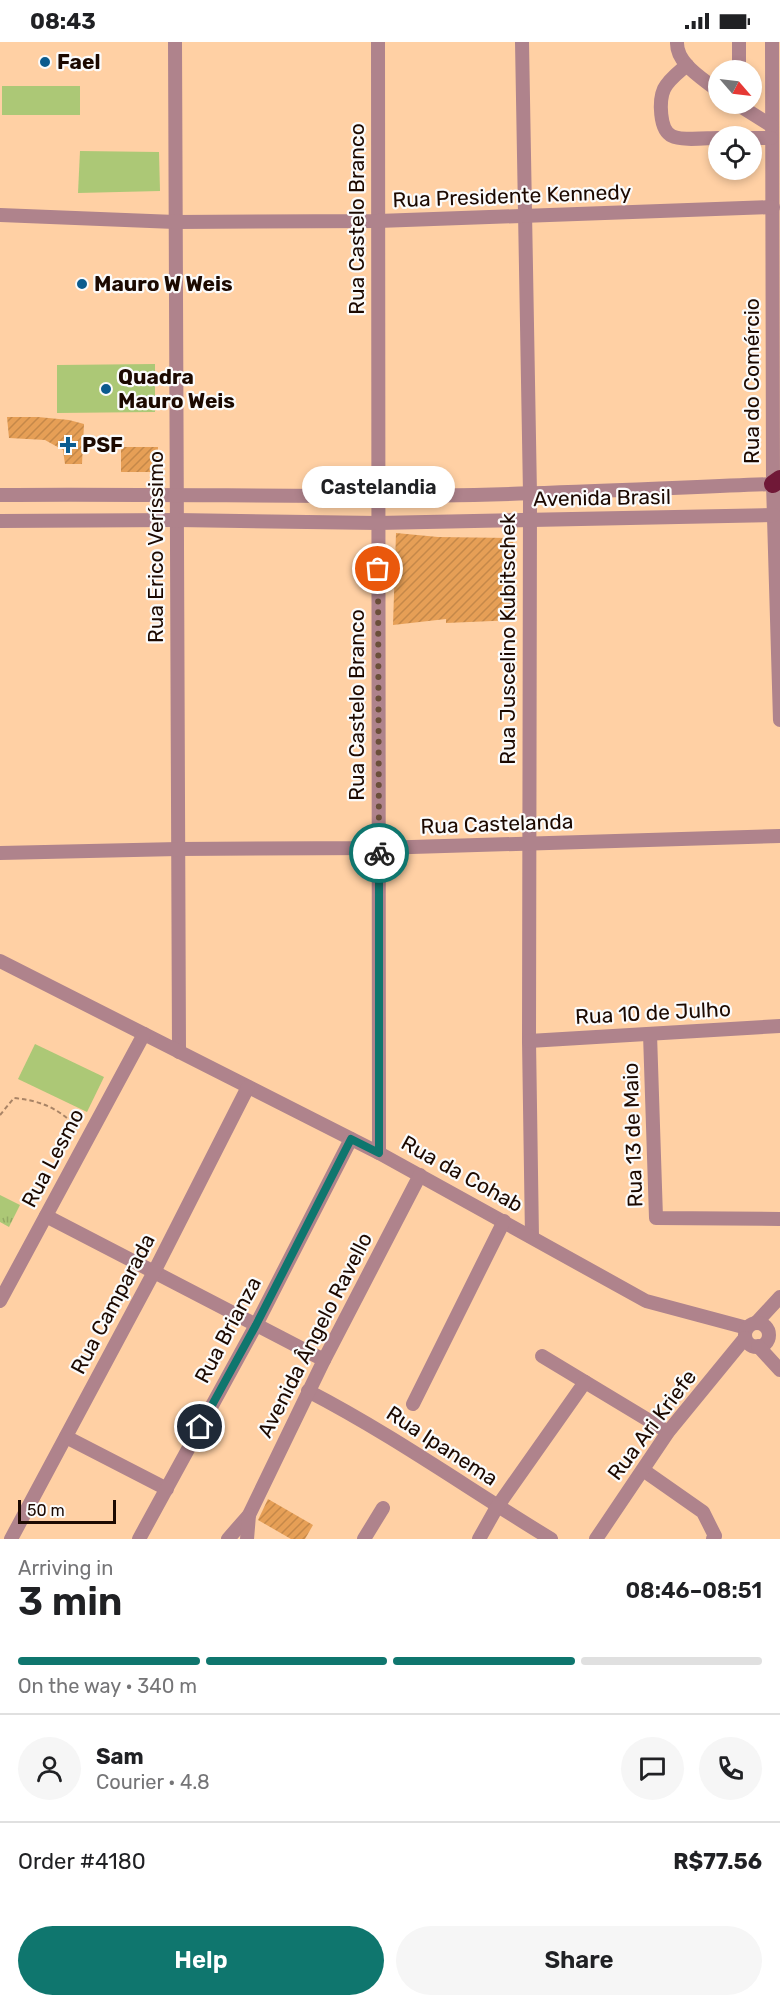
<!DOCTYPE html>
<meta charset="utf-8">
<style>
body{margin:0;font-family:Rubik,sans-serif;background:#f6f6f6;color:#202124;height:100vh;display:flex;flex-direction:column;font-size:22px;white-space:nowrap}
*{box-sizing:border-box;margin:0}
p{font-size:20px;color:#757577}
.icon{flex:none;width:33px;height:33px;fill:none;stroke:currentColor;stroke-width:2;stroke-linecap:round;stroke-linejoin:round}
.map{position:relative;height:1497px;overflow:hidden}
.panel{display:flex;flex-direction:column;background:#fff;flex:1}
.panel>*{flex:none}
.needle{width:39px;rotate:118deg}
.buttons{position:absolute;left:708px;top:18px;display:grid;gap:12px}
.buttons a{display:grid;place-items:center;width:54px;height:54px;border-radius:50%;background:#fff;box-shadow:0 3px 9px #0003;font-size:30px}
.scale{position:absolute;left:18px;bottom:15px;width:98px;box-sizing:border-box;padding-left:6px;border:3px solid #1c0900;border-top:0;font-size:16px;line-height:21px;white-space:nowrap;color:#1c0900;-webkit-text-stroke:4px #fbfbfb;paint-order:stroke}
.pin{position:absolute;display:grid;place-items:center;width:51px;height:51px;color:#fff;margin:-26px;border:3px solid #fff;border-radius:50%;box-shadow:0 2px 6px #0007}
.courier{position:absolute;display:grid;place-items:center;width:60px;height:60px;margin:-30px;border:4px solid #0f766e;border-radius:50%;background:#fff;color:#222;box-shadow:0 2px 8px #0007}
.bubble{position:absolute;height:42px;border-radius:21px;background:#fff;box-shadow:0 3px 9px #0003;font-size:20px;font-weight:600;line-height:42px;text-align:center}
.summary em{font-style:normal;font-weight:600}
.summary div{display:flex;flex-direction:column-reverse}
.summary{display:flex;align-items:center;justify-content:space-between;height:102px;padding:0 18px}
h1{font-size:39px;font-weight:600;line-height:45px}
.bar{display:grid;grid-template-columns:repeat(4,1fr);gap:9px 6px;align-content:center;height:72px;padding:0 18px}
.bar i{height:8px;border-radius:4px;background:#e0e0e0}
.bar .selected{background:#0f766e}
.bar p{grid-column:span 4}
.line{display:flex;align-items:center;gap:15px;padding:0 18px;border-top:2px solid #e0e0e0}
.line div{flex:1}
.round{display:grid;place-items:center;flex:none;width:63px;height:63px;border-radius:32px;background:#f6f6f6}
.button{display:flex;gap:12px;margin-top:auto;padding:12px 18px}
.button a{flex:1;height:69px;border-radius:36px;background:#0f766e;color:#fff;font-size:24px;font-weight:600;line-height:69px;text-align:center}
.button a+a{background:#f6f6f6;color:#202124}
.status{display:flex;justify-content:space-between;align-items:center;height:42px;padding:0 30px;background:#fff;direction:ltr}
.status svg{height:16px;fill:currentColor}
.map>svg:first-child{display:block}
</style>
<div class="status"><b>08:43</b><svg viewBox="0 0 49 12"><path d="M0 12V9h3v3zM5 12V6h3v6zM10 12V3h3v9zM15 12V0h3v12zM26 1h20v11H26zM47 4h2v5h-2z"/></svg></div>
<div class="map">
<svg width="780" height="1497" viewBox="0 0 780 1497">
<defs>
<pattern id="park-tufts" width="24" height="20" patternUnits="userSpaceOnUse" patternTransform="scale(1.5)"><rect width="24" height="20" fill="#acc876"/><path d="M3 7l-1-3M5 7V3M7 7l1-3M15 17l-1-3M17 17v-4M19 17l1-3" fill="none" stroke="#93aa64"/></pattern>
<pattern id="building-hatch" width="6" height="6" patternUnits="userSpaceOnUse" patternTransform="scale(1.5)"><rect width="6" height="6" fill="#e69f56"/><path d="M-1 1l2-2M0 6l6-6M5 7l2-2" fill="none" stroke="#c58849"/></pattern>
</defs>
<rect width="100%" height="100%" fill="#ffd0a4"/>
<!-- park -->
<path fill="url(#park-tufts)" d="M0 1153 20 1163 9 1185 0 1180Z"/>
<!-- pitch -->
<g fill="#acc876">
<rect x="2" y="44" width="78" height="29"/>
<path d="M80 109 159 110 160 149 78 151Z"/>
<path d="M155 322V370L57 371V323Z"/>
<path d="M35 1002 104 1035 87 1070 18 1037Z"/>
</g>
<!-- building -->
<g fill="url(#building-hatch)">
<path d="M7 375H38L69 378 84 382 82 422H65L63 408 45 398 9 396Z"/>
<path d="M121 405H158L157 430H121Z"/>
<path d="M396 491 438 495 513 496 516 578 446 581V577L393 583Z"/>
<path d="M268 1457 313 1483 305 1497H291L258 1478Z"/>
</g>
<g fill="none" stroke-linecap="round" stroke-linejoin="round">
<!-- path -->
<path stroke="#a98466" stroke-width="2" stroke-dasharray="4.5 3" stroke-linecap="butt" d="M0 1073 14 1056C41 1059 56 1065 76 1084L74 1093"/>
<!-- minor -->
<g stroke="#af838c" stroke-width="14">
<path d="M175 0 179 1010"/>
<path d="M378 0 379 1111"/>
<path d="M522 0 530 452 529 999 532 1195"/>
<path d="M677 0C676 22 704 37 718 49"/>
<path d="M772 0 773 442 780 678"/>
<path d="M687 23C678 31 669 37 664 47 659 58 659 88 672 94 681 99 707 96 718 96"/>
<path d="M739 28V0"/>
<path d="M737 62 772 84"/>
<path d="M752 96H771"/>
<path d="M0 173 175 180 378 179 773 165"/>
<path d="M0 453C126 452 252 454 377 454 509 454 641 447 773 442"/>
<path d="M0 479 177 478 378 481 774 473"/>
<path d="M0 811 178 807 379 806 780 794"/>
<path d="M0 919 379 1111 646 1259 747 1286"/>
<path d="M650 992 656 1176 780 1177"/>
<path d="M529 999 780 984"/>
<path d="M46 1174 324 1318"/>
<path d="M0 1259 144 992"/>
<path d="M756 1281 780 1255"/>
<circle cx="757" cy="1293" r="12"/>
<path d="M758 1304 780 1328"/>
<path d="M542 1314 668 1390"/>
<path d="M308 1349C393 1393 470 1448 551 1497"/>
<path d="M413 1362 504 1179"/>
<path d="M66 1395 167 1447"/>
<path d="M643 1428 703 1470 715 1494 713 1497"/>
<path d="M11 1497 154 1230 248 1045"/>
<path d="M139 1497 256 1283 351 1097"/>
<path d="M228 1497 249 1473 324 1318 420 1133"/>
<path d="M247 1497 249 1473"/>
<path d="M364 1497 383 1466"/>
<path d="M479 1497 497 1465 585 1340"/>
<path d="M596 1497 668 1390 745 1296"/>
</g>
<!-- highway -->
<path stroke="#701837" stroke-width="18" d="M773 442 780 437"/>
</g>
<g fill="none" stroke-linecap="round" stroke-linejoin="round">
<!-- done -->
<path stroke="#6b4f39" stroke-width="6" stroke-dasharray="0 10.8" d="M378 527 379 811"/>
<!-- route -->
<path stroke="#0f766e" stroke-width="8" d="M200 1385 256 1283 351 1097 379 1111V811"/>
</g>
<!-- markers -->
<g fill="#0b5b8e" stroke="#fbfbfb" stroke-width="2">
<circle cx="45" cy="20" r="6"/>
<circle cx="82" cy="242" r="6"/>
<circle cx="106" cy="347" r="6"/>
<path d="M65 394h6v6h6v6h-6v6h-6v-6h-6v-6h6z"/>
</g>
<g text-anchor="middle" stroke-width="4.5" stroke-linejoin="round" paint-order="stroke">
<!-- poi labels -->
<g font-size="21" font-weight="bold" fill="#1c0900" stroke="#fbfbfb" text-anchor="start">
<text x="57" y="27">Fael</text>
<text x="94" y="249">Mauro W Weis</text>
<text x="118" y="342">Quadra<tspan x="118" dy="24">Mauro Weis</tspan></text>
<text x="82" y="410">PSF</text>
</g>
<!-- street labels -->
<g font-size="21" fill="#1c0900" stroke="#fbfbfb">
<text transform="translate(512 154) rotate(-2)" y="7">Rua Presidente Kennedy</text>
<text transform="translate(357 177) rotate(-90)" y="7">Rua Castelo Branco</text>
<text transform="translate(752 339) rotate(-90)" y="7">Rua do Comércio</text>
<text transform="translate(602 456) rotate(-1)" y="7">Avenida Brasil</text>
<text transform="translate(156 505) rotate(-90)" y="7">Rua Erico Veríssimo</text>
<text transform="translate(508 597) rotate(-90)" y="7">Rua Juscelino Kubitschek</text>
<text transform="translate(357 663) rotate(-90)" y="7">Rua Castelo Branco</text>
<text transform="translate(497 782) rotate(-2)" y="7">Rua Castelanda</text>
<text transform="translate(653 971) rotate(-3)" y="7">Rua 10 de Julho</text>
<text transform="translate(633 1093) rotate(-92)" y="7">Rua 13 de Maio</text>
<text transform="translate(53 1116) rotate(-62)" y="7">Rua Lesmo</text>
<text transform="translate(462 1132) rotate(29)" y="7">Rua da Cohab</text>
<text transform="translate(113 1262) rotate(-62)" y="7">Rua Camparada</text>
<text transform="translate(228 1288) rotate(-62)" y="7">Rua Brianza</text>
<text transform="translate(315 1293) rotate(-63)" y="7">Avenida Ângelo Ravello</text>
<text transform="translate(652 1383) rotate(-53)" y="7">Rua Ari Kriefe</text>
<text transform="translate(442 1404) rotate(33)" y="7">Rua Ipanema</text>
</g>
</g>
</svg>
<div class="buttons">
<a><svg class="needle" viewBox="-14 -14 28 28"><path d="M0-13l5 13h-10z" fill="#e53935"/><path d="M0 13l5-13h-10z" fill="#757577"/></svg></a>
<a><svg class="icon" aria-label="locate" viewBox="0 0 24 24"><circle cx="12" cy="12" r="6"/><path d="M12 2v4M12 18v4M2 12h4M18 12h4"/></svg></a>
</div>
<div class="scale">50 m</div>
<div class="pin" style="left:378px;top:527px;background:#ea580c"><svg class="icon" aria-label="bag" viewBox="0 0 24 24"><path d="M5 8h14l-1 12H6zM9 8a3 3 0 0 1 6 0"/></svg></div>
<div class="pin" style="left:200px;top:1385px;background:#1f2937"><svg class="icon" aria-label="home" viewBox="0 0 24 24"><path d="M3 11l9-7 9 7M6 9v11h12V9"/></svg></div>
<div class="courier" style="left:379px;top:811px"><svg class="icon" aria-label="bike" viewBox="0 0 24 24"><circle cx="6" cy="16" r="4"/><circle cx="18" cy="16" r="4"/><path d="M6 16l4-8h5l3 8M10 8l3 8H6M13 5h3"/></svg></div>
<div class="bubble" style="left:302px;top:424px;width:153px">Castelandia</div>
</div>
<section class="panel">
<div class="summary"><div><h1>3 min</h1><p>Arriving in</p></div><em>08:46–08:51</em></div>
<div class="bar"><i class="selected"></i><i class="selected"></i><i class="selected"></i><i></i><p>On the way · 340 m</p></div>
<div class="line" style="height:108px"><a class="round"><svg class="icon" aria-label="person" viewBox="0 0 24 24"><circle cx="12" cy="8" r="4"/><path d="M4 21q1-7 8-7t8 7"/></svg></a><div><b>Sam</b><p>Courier · 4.8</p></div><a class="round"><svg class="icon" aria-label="chat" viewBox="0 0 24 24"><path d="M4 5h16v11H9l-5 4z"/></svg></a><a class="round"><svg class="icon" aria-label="phone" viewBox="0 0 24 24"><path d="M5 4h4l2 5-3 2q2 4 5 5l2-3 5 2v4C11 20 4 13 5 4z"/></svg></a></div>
<div class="line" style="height:78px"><div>Order #4180</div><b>R$77.56</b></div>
<div class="button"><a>Help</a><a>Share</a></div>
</section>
